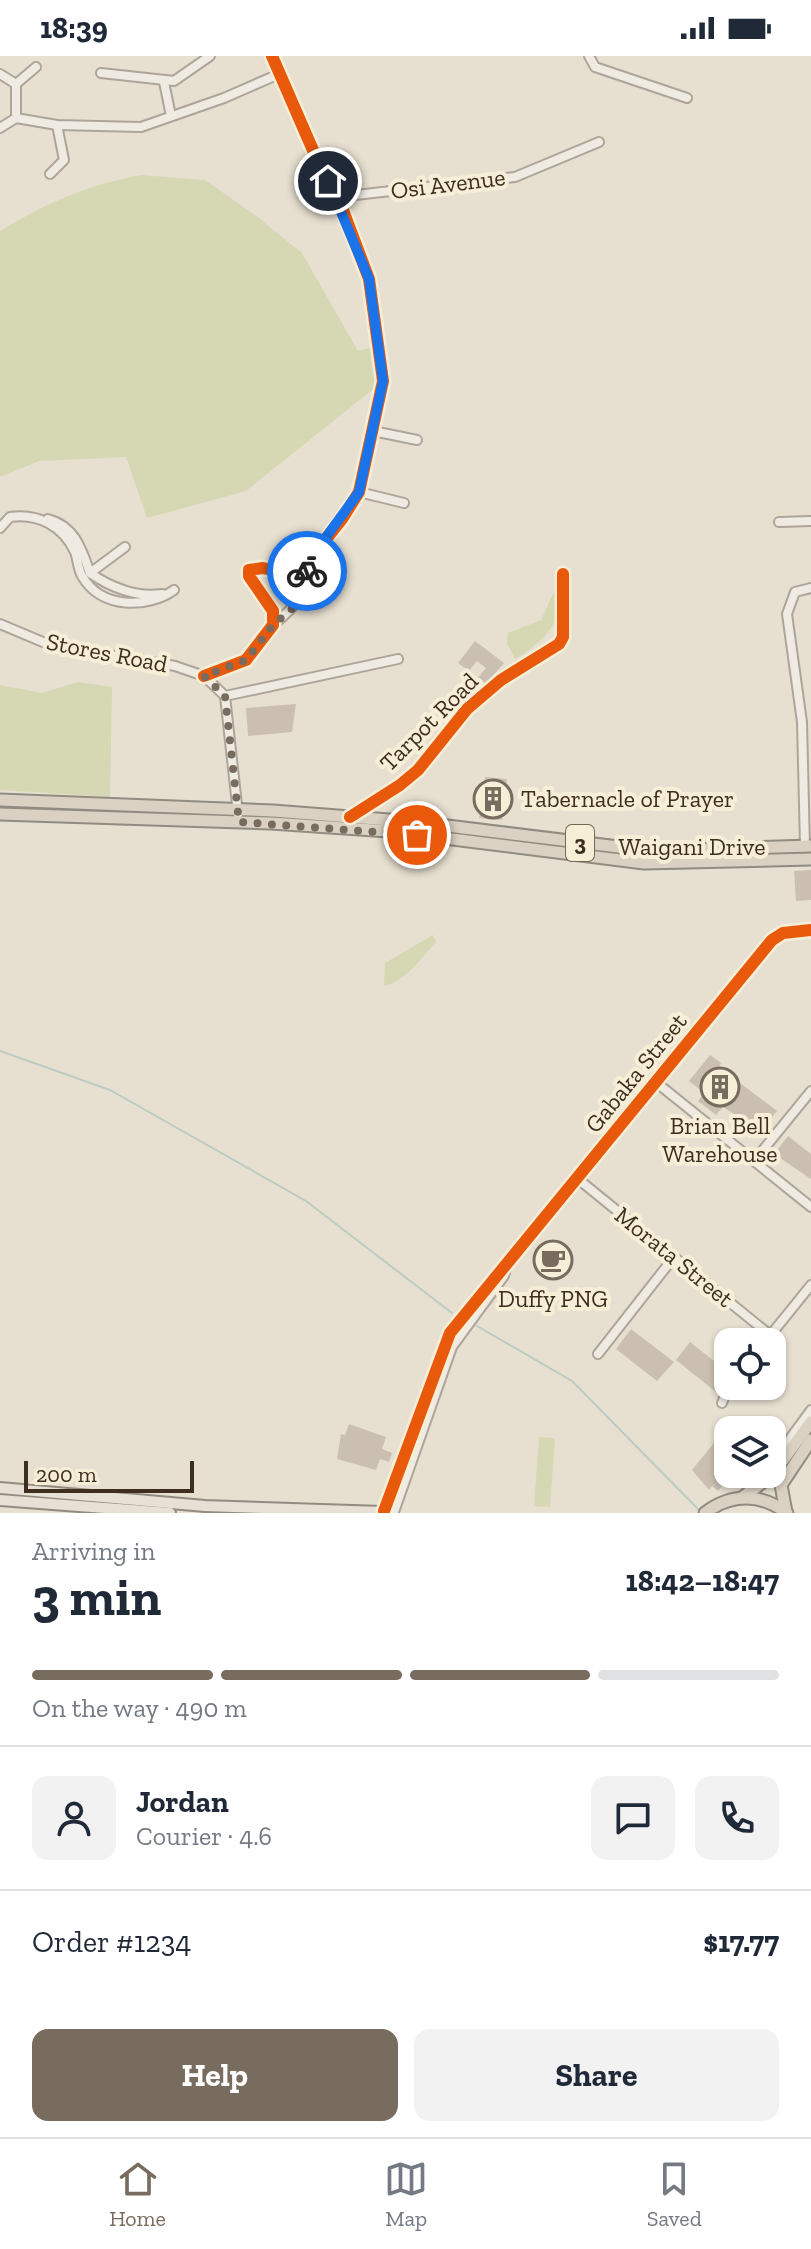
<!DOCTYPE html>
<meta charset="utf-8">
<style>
body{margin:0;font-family:"Zilla Slab",serif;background:#f2f2f3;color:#1f2937;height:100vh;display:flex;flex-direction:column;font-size:30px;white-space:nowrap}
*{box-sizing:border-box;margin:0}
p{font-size:26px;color:#747a83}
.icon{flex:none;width:44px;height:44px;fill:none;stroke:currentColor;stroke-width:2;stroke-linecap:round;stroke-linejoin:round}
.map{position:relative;height:1457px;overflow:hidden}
.panel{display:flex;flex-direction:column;background:#fff;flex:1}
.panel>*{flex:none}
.controls{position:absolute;left:714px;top:1272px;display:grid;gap:16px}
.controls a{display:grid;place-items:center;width:72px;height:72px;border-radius:16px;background:#fff;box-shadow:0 2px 6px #0004;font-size:40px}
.scale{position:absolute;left:24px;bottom:20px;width:170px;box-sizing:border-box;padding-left:8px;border:4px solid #3d2e20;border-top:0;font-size:22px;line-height:28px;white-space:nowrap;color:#3d2e20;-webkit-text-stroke:6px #f7eed8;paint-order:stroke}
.pin{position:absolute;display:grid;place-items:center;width:68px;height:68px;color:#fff;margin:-34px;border:4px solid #fff;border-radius:50%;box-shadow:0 2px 8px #0007}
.courier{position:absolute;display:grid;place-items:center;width:80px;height:80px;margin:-40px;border:6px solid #1a73e8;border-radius:50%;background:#fff;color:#222;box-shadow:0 2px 10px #0007}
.summary em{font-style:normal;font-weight:700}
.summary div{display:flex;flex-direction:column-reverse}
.summary{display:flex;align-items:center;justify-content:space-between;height:136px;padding:0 32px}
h1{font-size:52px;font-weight:700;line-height:60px}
.bar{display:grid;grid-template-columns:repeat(4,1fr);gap:12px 8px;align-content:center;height:96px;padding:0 32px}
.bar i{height:10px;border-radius:6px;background:#e0e1e3}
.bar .active{background:#786c5e}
.bar p{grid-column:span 4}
.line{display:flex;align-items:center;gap:20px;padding:0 32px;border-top:2px solid #e0e1e3}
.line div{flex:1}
.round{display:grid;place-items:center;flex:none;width:84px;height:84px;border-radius:16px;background:#f2f2f3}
.cta{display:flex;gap:16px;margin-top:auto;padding:16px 32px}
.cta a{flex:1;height:92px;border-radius:16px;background:#786c5e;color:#fff;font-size:32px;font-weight:700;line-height:92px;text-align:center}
.cta a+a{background:#f2f2f3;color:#1f2937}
.status{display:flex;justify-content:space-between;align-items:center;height:56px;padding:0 40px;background:#fff;direction:ltr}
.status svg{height:22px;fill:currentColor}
.tab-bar{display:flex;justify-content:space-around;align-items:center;height:112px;border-top:2px solid #e0e1e3;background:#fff;font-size:22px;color:#747a83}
.tab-bar a{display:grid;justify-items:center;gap:4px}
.tab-bar .active{color:#786c5e}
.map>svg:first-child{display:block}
</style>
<div class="status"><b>18:39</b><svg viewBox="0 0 49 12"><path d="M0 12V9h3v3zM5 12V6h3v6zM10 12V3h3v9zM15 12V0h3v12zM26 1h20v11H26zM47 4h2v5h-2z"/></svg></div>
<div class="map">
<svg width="811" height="1457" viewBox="0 0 811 1457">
<rect width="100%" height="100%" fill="#e7e0d1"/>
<!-- green -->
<g fill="#d6d7b3">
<path d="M141 119 205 124 255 159 302 197 358 295 374 291 381 327 246 435 147 462 126 401 39 405 0 421V175C47 147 87 129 141 119Z"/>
<path d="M559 525C566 564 546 584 515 603L507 587 508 577 541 564Z"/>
<path d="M78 626 112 631 110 741 0 734V629L42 637Z"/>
<path d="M433 879 436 886C423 900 404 927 384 930L385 907Z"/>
<path d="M539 1381 555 1382 550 1451 534 1450Z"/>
</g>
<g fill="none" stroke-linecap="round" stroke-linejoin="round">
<!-- stream -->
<g stroke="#bcccc2" stroke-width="2">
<path d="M0 995 110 1034 306 1145 452 1257"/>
<path d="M477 1270 572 1325 701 1456"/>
<path d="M2 1439 89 1445"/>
</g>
</g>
<!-- building -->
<g fill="#cbbfb2">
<path d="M475 585 504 607 485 629 477 623 486 612 477 605 469 615 458 607Z"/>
<path d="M296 648 292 676 248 680 246 652Z"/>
<path d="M485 721 507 723 502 764 479 762Z"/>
<path d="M811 814V844L796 845 794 815Z"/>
<path d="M710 999 721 1007 719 1011 777 1055 766 1069 759 1063 753 1070 723 1051 716 1059 698 1045 704 1037 689 1025Z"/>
<path d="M788 1080 811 1098V1123L774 1098Z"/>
<path d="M550 1191 567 1204 555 1217 539 1204Z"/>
<path d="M631 1273 674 1306 657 1325 616 1293Z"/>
<path d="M690 1286 728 1316 716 1336 676 1304Z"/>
<path d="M731 1366 741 1374H728V1418H732L718 1435 712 1430 709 1434 692 1414Z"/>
<path d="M349 1368 386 1381 382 1393 392 1397 389 1406 380 1403 376 1414 337 1403 341 1378 345 1379Z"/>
</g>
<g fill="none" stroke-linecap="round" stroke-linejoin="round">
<!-- minor casing -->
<g stroke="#ada599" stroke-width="12">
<g id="minor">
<path d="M589 0 595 11 687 42"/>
<path d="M101 17 174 25 210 0"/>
<path d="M0 18 16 28V62L57 69 141 71 224 42 279 18"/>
<path d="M164 26 171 60"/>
<path d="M16 28 36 11"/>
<path d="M0 72 16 62"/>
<path d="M50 118 64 104 57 69"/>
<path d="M338 141 515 121 599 86"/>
<path d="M373 375 417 384"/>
<path d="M359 436 404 447"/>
<path d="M48 463C75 470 82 494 90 517 110 531 137 542 162 538"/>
<path d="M779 466 811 465"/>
<path d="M0 472 10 461C38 457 63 470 75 496 78 504 78 514 82 520 101 553 147 553 174 534"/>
<path d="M90 517 125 491"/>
<path d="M0 568 50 589 175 610 204 620 225 640 238 758"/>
<path d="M273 569C297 550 306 538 307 507"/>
<path d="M204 620 246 604 273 569V555L249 520V514L263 512 281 516 307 507 342 463 359 436 383 325 369 223 338 141 319 108 272 0"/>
<path d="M225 640 398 603"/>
<path d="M350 761 400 729 418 714 467 653 501 624 559 588 563 581V518"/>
<path d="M805 790 802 666 787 558 795 536 811 532"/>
<path d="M657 1027 811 1151"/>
<path d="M754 1105 811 1035"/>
<path d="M578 1123 770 1279"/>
<path d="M765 1286 811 1229"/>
<path d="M598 1298 674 1201"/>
<path d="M722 1347 729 1330"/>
<path d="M772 1407 811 1354"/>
<path d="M384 1455 450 1277 772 884 783 877 811 874"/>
<path d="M394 1456 452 1291 504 1220 507 1209"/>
</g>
</g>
<!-- major casing -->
<g stroke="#928b80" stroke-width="14">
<g id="major">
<path d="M0 1432 205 1450 383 1456"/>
<path d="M0 1444 170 1457"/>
</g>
</g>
<!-- highway casing -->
<g stroke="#928b80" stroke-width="15">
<g id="highway">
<path d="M0 744 273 755 415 766 651 795 811 790"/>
<path d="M0 758 271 767 388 775 644 807 811 803"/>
<path d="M743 1441 772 1419 811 1366"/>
<path d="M786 1456 781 1429 811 1384"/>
<path d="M705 1457C731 1437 761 1437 787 1457"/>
</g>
</g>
<!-- minor -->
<use href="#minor" stroke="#efebe3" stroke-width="8"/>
<!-- major -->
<use href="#major" stroke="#e6e1d4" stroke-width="10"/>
<!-- highway -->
<use href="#highway" stroke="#dad1c2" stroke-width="11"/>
<!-- cycleway casing -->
<g stroke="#f7eed8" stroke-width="17">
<g id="cycleway">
<path d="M204 620 246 604 273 569V555L249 520V514L263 512 281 516 307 507 342 463 359 436 383 325 369 223 338 141 319 108 272 0"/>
<path d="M350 761 400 729 418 714 467 653 501 624 559 588 563 581V518"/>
<path d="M384 1455 450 1277 772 884 783 877 811 874"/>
</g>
</g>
<!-- cycleway -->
<use href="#cycleway" stroke="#e8590c" stroke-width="12"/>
</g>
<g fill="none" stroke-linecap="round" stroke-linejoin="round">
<!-- done -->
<path stroke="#786c5e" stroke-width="8" stroke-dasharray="0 14.4" d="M307 515 302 544 273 569 246 604 204 620 225 640 239 766 417 779"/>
<!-- route -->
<path stroke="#1a73e8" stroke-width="10" d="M307 515V507L359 436 383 325 369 223 328 125"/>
</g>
<!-- icons -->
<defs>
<g id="building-ring" transform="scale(2)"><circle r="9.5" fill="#f7eed8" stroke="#786c5e" stroke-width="1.5"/><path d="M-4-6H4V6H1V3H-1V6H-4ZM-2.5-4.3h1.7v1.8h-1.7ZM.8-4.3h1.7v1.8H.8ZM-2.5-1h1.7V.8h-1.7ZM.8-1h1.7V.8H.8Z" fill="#786c5e"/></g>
<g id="cafe-ring" transform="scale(2)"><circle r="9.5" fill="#f7eed8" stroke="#786c5e" stroke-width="1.5"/><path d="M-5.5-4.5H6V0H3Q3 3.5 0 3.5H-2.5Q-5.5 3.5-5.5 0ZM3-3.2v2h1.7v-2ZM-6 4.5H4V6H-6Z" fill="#786c5e"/></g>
</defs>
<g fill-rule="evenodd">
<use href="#building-ring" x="493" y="743"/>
<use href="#building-ring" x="720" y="1031"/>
<use href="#cafe-ring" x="553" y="1204"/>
</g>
<g text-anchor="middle" stroke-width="8" stroke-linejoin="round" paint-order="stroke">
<!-- shield labels -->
<rect fill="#f7eed8" stroke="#756857" stroke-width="2" x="566" y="769" width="28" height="36" rx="6"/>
<g font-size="22" font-weight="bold" fill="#3d2e20">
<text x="580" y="795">3</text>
</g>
<!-- street labels -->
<g font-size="24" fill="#3d2e20" stroke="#f7eed8">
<text transform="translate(448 128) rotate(-7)" y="8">Osi Avenue</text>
<text transform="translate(107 597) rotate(11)" y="8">Stores Road</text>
<text transform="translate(429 666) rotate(-45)" y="8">Tarpot Road</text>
<text x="692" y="799">Waigani Drive</text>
<text transform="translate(636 1017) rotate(-51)" y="8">Gabaka Street</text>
<text transform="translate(674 1201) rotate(39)" y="8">Morata Street</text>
</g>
<!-- poi labels -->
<g font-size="24" fill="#3d2e20" stroke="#f7eed8">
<text x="521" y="751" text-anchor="start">Tabernacle of Prayer</text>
<text x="720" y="1078">Brian Bell<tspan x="720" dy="28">Warehouse</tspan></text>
<text x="553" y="1251">Duffy PNG</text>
</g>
</g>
</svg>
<div class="controls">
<a><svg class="icon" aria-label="locate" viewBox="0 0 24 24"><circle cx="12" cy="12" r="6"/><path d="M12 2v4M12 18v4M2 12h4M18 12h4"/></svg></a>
<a><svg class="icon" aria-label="layers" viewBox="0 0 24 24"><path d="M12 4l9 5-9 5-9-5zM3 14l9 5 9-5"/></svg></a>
</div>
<div class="scale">200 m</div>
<div class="pin" style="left:417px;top:779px;background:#ea580c"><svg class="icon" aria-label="bag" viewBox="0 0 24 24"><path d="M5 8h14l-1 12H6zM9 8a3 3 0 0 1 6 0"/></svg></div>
<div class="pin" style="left:328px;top:125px;background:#1f2937"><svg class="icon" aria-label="home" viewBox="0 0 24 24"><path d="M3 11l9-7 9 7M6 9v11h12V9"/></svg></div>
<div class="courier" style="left:307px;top:515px"><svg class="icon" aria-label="bike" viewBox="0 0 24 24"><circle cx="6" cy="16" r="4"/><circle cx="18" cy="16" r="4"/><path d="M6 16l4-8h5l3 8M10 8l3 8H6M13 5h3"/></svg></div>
</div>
<section class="panel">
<div class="summary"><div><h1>3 min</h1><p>Arriving in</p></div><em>18:42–18:47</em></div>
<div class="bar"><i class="active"></i><i class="active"></i><i class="active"></i><i></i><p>On the way · 490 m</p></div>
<div class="line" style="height:144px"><a class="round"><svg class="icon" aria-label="person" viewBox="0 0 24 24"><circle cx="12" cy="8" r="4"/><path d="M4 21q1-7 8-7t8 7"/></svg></a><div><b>Jordan</b><p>Courier · 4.6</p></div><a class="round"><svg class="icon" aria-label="chat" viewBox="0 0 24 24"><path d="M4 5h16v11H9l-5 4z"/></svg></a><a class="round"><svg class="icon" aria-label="phone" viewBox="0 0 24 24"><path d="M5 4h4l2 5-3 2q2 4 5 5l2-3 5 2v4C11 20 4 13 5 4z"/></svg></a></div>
<div class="line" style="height:104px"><div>Order #1234</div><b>$17.77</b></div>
<div class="cta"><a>Help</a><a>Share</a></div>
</section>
<nav class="tab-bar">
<a class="active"><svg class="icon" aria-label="home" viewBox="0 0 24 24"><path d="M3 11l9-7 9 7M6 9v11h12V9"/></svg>Home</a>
<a><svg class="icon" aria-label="map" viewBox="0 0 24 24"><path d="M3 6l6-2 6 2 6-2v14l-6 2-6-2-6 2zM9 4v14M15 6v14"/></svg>Map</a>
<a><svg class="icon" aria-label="saved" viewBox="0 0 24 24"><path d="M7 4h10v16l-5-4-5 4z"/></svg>Saved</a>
</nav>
